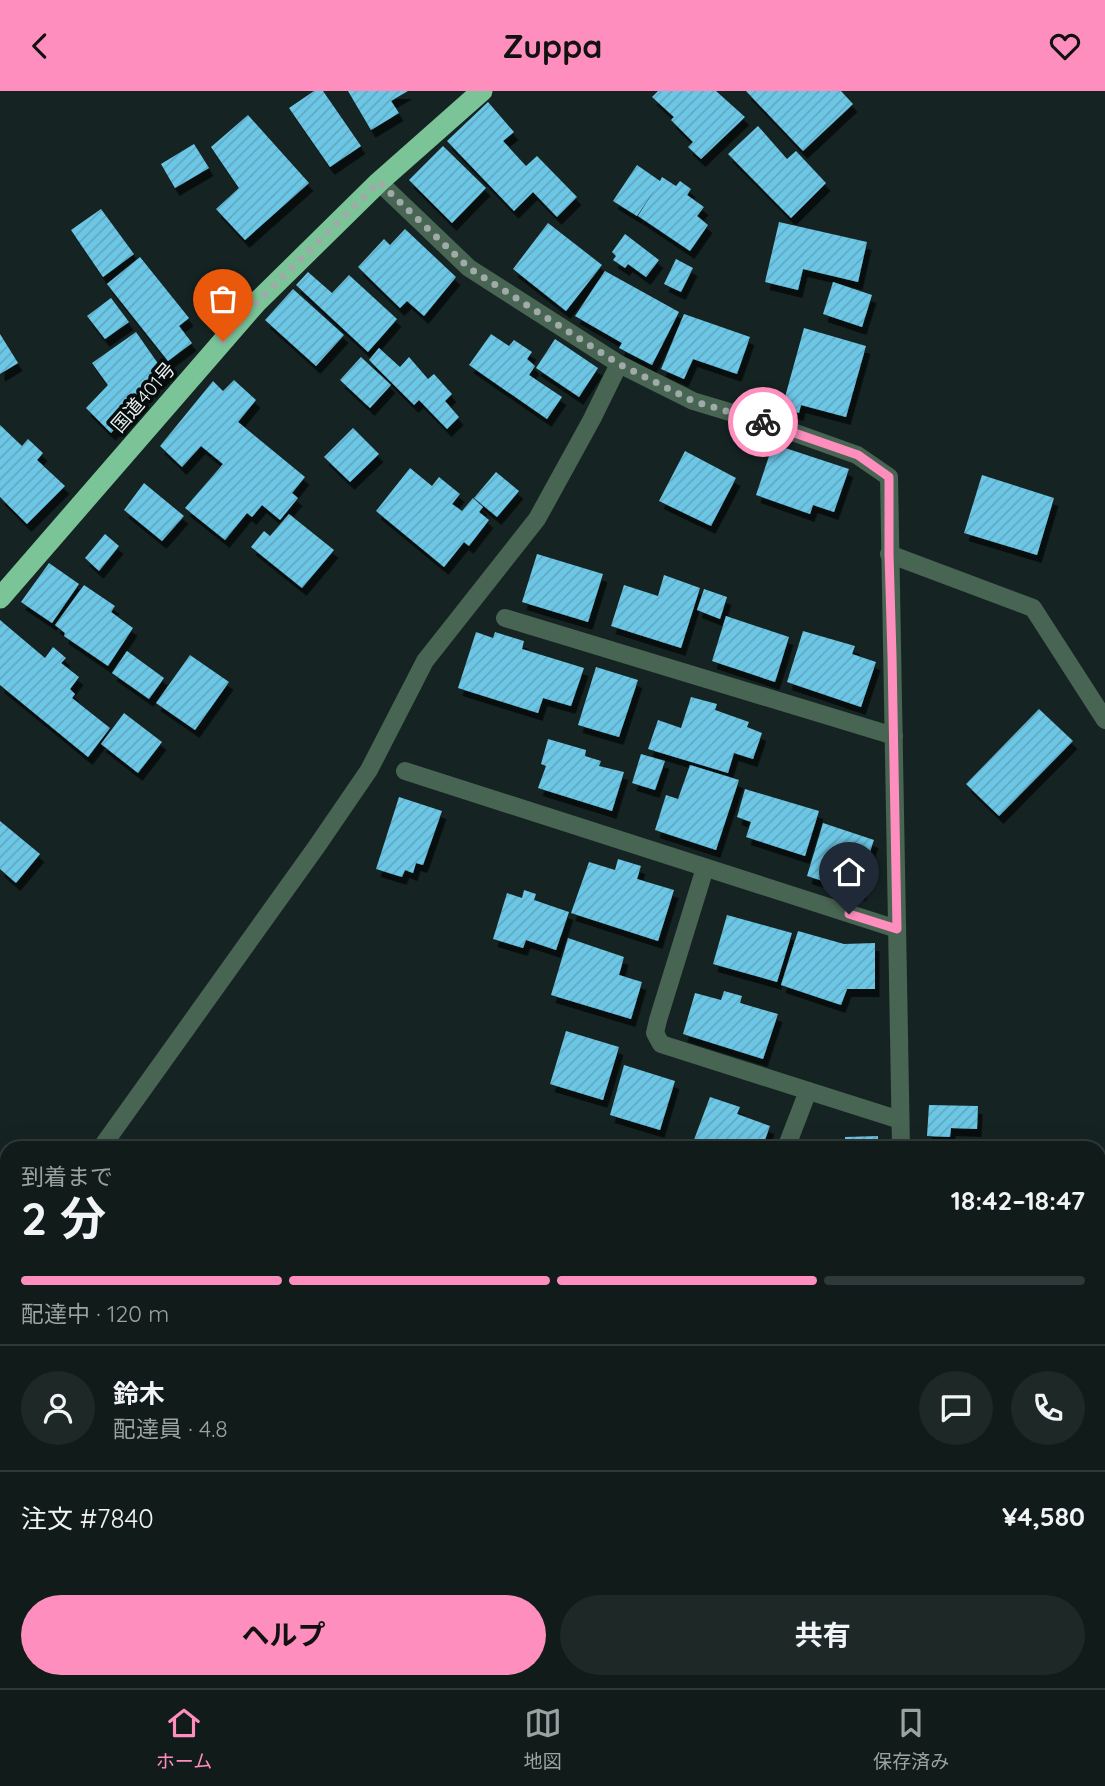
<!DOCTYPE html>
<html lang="ja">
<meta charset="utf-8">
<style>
body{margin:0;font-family:Quicksand,"Noto Sans JP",sans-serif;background:#1e2827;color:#f1f3f6;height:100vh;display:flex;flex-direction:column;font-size:26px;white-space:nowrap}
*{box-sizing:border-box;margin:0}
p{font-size:23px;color:#9ca1a2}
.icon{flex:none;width:38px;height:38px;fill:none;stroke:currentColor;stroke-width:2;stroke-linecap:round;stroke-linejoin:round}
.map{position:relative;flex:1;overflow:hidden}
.side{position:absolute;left:0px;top:1050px;width:1106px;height:548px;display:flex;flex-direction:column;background:#101b1a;border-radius:21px 21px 0 0;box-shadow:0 7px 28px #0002,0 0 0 2px #303939}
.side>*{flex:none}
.pin{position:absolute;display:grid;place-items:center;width:60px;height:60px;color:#fff;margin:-72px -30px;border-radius:50% 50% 50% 0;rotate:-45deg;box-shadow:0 0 7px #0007}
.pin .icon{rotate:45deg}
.courier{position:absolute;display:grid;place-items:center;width:70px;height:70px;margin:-35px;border:5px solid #fe8ebd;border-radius:50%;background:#fff;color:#222;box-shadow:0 2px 9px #0007}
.head em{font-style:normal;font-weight:700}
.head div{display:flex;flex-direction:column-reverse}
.head{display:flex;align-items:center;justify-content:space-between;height:119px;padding:0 21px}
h1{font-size:46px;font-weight:700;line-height:52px}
.bar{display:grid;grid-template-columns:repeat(4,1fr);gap:10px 7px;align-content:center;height:84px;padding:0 21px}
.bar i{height:9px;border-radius:5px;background:#303939}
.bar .current{background:#fe8ebd}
.bar p{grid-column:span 4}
.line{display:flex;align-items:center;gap:18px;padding:0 21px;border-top:2px solid #303939}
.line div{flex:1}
.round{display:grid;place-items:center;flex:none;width:74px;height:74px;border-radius:37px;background:#1e2827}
.action{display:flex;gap:14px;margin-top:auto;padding:14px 21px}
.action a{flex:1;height:80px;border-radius:42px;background:#fe8ebd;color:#111;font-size:28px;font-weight:700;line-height:80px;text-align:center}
.action a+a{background:#1e2827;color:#f1f3f6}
header{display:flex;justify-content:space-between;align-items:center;height:91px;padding:0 21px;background:#fe8ebd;color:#111;font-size:32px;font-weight:700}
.menu{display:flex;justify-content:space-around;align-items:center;height:98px;border-top:2px solid #303939;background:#101b1a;font-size:19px;color:#9ca1a2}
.menu a{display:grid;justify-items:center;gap:4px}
.menu .current{color:#fe8ebd}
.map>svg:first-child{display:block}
</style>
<header><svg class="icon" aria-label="back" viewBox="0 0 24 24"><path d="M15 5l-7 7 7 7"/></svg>Zuppa<svg class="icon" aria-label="heart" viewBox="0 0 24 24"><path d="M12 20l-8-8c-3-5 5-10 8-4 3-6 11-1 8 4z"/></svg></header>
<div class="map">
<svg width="1105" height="1597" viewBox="0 0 1105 1597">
<defs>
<pattern id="building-hatch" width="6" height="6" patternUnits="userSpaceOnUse" patternTransform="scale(1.75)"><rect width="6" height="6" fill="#6cc7e7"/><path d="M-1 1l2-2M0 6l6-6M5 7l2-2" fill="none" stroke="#62a8bf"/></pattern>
<filter id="shadow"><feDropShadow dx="4.5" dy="8" stdDeviation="0" flood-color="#0009"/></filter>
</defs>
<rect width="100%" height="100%" fill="#152423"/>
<!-- building -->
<g fill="url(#building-hatch)" filter="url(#shadow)">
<path d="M314 0H323L361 55 330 76 289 17Z"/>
<path d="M348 0H408L391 10 399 22 371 39Z"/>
<path d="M658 0H716L745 26 701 68 688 56 693 51 671 29 674 26 652 6Z"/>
<path d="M746 0H841L853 13 803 60Z"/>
<path d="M488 11 514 41 503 50 526 75 537 65 577 106 557 126 533 101 514 120 447 50Z"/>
<path d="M248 24 309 92 245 149 216 118 239 97 211 56Z"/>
<path d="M758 35 787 68 796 60 826 92 791 127 728 63Z"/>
<path d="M194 53 209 77 175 97 161 73Z"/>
<path d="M443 55 486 97 452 132 409 89Z"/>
<path d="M637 74 660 90 662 86 676 95 680 90 691 98 687 104 704 116 697 125 708 134 690 160 638 125 655 98 637 125 613 110Z"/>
<path d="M101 118 134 163 103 186 71 139Z"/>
<path d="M779 131 867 151 858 191 803 178 798 199 765 191Z"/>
<path d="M548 132 602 174 566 220 513 178Z"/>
<path d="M405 138 456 186 424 225 407 210 400 217 358 176 384 148 390 154Z"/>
<path d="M625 143 659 169 646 186 628 173 625 177 613 169 616 165 612 161Z"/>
<path d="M140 166 189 227 179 235 192 252 168 270 107 193Z"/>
<path d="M676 168 693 177 681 201 664 193Z"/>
<path d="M605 180 679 221 652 274 619 257 622 252 575 225Z"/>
<path d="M308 181 332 202 349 184 397 228 368 261 296 194Z"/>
<path d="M833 191 872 204 862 236 823 223Z"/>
<path d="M293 198 344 244 316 275 265 229Z"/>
<path d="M111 207 129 231 105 248 87 225Z"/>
<path d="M684 223 750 246 737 283 693 268 684 288 661 278Z"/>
<path d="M804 237 866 255 846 326 801 314 799 322 782 317Z"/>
<path d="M136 241 166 284 134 306 139 312 111 342 86 317 108 294 92 272Z"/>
<path d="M0 243 18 272 0 283Z"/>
<path d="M491 243 509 255 514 249 532 261 527 268 535 275 529 284 562 306 547 328 469 274Z"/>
<path d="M555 248 598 277 579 306 536 277Z"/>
<path d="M379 257 400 276 409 266 428 288 434 283 452 303 445 310 459 326 447 338 419 309 414 314 369 269Z"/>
<path d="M361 266 391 294 370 317 340 289Z"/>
<path d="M234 289 256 309 238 331 305 386 292 402 298 407 280 429 262 414 252 426 247 422 225 449 185 417 223 373 201 355 182 376 160 355 213 290 223 300Z"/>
<path d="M0 334 22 355 28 348 43 362 37 369 65 395 27 433 0 406Z"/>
<path d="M353 337 379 363 350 391 324 366Z"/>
<path d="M773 353 849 378 834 421 813 414 810 423 756 404Z"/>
<path d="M685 360 736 387 711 435 659 410Z"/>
<path d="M410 377 432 395 439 386 460 403 452 413 462 420 473 407 483 416 479 421 489 429 469 455 464 451 444 476 376 420Z"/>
<path d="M496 381 519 400 497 426 474 407Z"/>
<path d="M982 384 1054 407 1037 464 964 442Z"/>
<path d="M144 392 184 425 162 450 124 419Z"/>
<path d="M289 423 334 459 302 497 251 456 264 440 270 445Z"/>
<path d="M105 443 119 455 99 480 85 467Z"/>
<path d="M537 463 603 483 588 531 522 511Z"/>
<path d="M49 472 79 493 52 532 21 511Z"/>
<path d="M664 484 700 497 681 557 611 535 624 494 658 505Z"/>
<path d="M84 494 115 515 111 521 133 537 108 575 64 545 65 542 55 534Z"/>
<path d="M704 498 727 506 720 528 697 519Z"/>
<path d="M726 525 789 546 775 591 712 570Z"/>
<path d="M0 529 45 567 53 556 66 567 61 572 79 586 70 598 75 603 72 607 110 637 88 666 0 594Z"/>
<path d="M803 540 855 555 852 563 876 571 861 616 787 591Z"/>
<path d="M476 541 493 547 495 541 524 550 522 558 584 577 571 615 543 607 538 622 458 597Z"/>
<path d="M127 560 164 587 149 608 112 582Z"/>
<path d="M190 564 229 591 195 639 156 612Z"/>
<path d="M596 576 638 589 619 646 578 634Z"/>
<path d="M691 606 717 613 715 619 749 631 747 636 762 642 753 668 734 662 728 682 648 658 658 629 681 637Z"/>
<path d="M1039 618 1073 650 999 725 966 693Z"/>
<path d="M124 622 162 651 138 682 101 653Z"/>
<path d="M548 648 586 659 585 665 601 670 599 675 624 681 612 720 538 697 546 675 541 673Z"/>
<path d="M641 663 665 670 655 699 632 692Z"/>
<path d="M690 674 739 689 716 759 655 739 666 704 678 708Z"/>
<path d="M745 698 819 720 805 765 746 746 751 731 737 726Z"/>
<path d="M399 706 442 720 423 774 416 772 413 782 405 779 402 786 376 778Z"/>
<path d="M0 730 40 763 16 792 0 778Z"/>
<path d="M823 732 874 749 865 775 869 776 861 802 807 785Z"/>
<path d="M618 768 641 775 637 788 674 799 658 850 571 822 589 771 615 779Z"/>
<path d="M524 799 536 803 534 809 569 821 556 859 526 849 523 857 493 848 507 802 522 807Z"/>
<path d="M727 824 792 842 777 891 713 873Z"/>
<path d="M798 840 844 853 875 852V898H847L841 914 781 894Z"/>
<path d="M568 847 624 866 619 884 642 891 631 928 551 904Z"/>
<path d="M724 900 742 905 740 912 778 923 763 968 683 943 695 902 721 909Z"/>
<path d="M566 940 619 956 603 1009 550 993Z"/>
<path d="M624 974 675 990 660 1039 610 1024Z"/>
<path d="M710 1006 740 1016 737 1023 770 1035 762 1057H699L692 1054Z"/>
<path d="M929 1014 978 1015 977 1038 951 1037 950 1046 927 1045Z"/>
<path d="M878 1045V1057H845V1046Z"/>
<path d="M54 1591H118L127 1595 126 1597H51Z"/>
<path d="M479 1591H516L513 1597H482L477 1595Z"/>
</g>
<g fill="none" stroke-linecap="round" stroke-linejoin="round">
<!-- minor -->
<g stroke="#486453" stroke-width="18">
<path d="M379 91 469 177 619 273 693 310 773 334 857 364 889 386 901 1057"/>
<path d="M889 463 1033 517 1105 629"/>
<path d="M505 527 894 645"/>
<path d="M405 680 897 838"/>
<path d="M705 777 658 929 655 942 661 953 900 1029"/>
<path d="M101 1057 317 755 369 679 425 570 537 428 592 328 619 273"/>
<path d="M786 1057 808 1000"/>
<path d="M0 1200 7 1190"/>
<path d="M1099 1436 1105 1430"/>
<path d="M28 1597 31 1591"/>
<path d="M915 1597 926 1591"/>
</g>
<!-- highway -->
<path stroke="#7ac498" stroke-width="21" d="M0 507 256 212 379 91 482 0"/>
</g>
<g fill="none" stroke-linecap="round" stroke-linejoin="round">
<!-- done -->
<path stroke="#9faaa9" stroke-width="7" stroke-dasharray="0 12.6" d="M223 250 256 212 379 91 469 177 619 273 693 310 763 331"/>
<!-- route -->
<path stroke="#fe8ebd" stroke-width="9" d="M763 331 858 364 889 386V463L892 565 897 838 849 823"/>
</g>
<g text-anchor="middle" stroke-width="7" stroke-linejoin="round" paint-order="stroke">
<!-- street labels -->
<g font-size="19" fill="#e9f2f1" stroke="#060c0b">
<text transform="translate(143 306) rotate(-49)" y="7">国道401号</text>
</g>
</g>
</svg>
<div class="pin" style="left:223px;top:250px;background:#ea580c"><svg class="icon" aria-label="bag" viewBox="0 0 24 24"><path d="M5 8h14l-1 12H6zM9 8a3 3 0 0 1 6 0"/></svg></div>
<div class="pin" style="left:849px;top:823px;background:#1f2937"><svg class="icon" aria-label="home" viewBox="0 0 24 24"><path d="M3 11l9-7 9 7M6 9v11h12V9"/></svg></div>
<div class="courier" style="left:763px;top:331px"><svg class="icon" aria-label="bike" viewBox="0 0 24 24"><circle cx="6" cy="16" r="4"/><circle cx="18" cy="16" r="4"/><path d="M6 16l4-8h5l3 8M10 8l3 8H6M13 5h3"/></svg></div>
<section class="side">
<div class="head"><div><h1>2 分</h1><p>到着まで</p></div><em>18:42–18:47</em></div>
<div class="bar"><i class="current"></i><i class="current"></i><i class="current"></i><i></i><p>配達中 · 120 m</p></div>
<div class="line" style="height:126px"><a class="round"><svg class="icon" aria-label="person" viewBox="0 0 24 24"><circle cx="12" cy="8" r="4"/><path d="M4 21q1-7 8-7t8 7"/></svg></a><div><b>鈴木</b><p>配達員 · 4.8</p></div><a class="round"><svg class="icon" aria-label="chat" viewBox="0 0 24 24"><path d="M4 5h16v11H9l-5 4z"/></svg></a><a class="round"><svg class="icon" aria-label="phone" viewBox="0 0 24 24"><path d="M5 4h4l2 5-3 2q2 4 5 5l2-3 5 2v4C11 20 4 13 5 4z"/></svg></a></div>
<div class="line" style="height:91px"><div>注文 #7840</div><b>¥4,580</b></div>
<div class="action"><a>ヘルプ</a><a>共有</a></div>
</section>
</div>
<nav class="menu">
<a class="current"><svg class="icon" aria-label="home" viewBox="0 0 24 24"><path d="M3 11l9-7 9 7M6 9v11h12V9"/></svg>ホーム</a>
<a><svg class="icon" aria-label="map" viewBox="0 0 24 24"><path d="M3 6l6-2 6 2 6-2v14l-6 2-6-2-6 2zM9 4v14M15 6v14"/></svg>地図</a>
<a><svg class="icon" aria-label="saved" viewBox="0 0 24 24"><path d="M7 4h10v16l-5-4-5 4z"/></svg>保存済み</a>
</nav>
